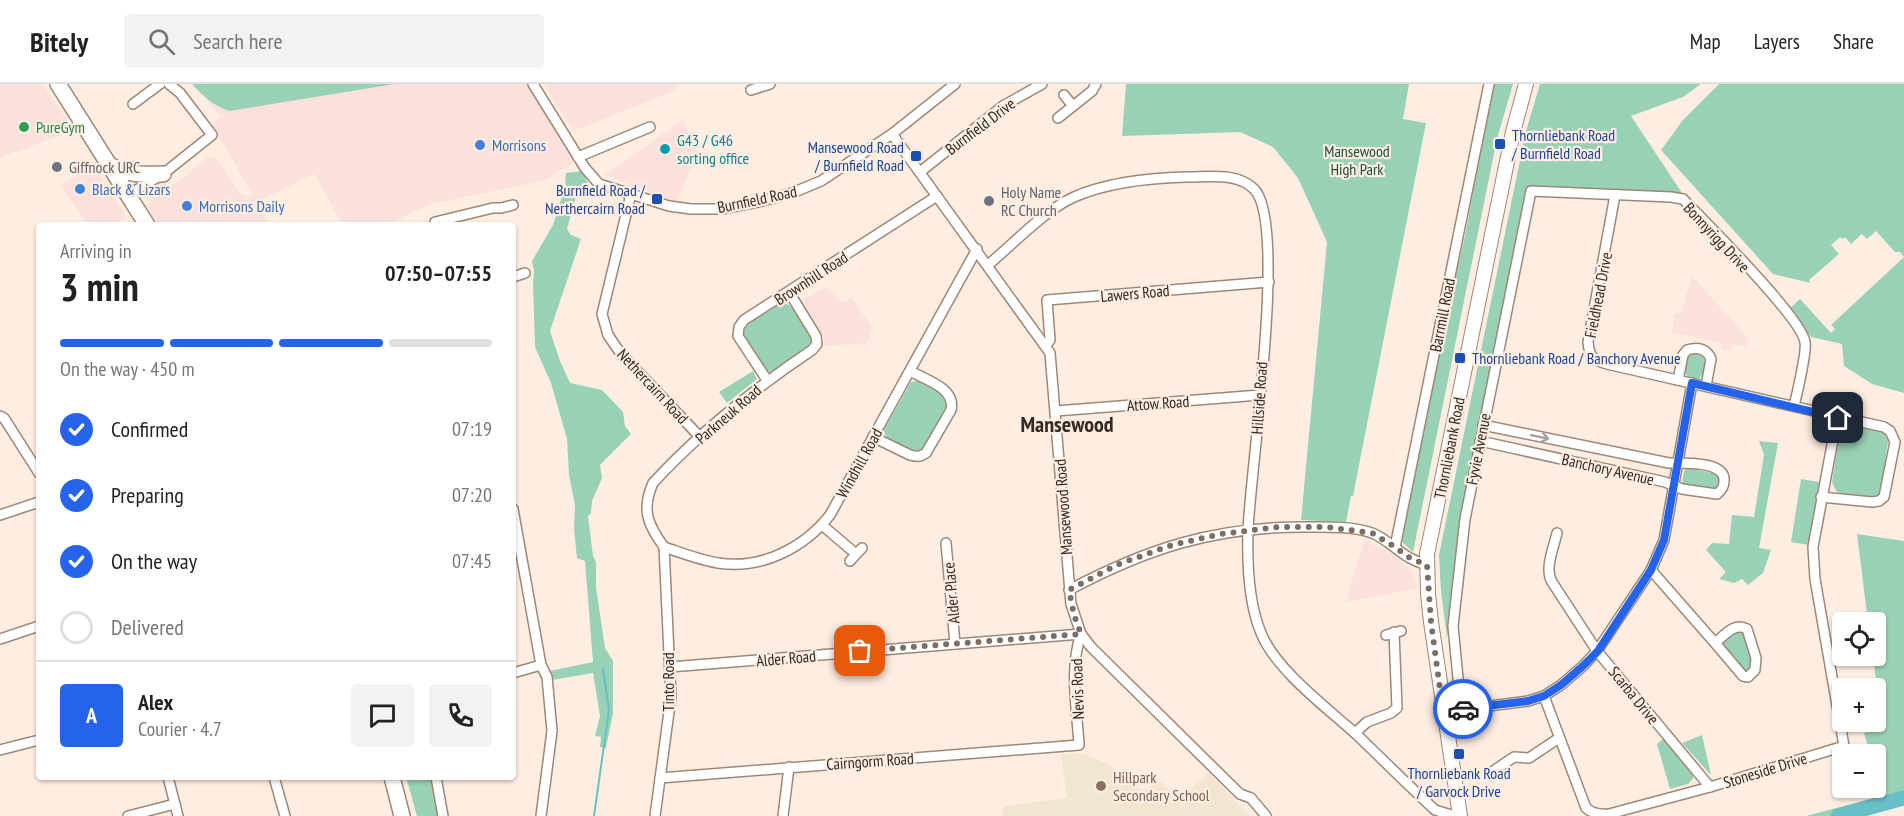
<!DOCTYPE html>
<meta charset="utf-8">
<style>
body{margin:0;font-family:"PT Sans Narrow",sans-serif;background:#f2f2f2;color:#222;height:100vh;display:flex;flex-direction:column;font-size:22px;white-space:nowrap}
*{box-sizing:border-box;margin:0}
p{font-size:20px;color:#767676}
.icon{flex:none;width:33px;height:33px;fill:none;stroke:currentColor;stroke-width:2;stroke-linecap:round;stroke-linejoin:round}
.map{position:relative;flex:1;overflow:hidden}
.drawer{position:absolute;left:36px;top:138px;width:480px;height:558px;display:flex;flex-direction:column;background:#fff;border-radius:6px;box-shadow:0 2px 4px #0004}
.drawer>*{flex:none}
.buttons{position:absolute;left:1832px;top:528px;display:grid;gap:12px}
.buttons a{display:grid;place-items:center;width:54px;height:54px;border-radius:6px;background:#fff;box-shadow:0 2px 4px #0004;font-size:30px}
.pin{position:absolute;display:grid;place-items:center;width:51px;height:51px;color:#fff;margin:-26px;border-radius:12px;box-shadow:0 3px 9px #0006}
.courier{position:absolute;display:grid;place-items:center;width:60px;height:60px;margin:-30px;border:4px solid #2563eb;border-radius:50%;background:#fff;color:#222;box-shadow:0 2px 8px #0007}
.head em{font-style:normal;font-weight:600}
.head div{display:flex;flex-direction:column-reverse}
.head{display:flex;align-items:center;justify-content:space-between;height:102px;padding:0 24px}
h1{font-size:39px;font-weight:600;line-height:45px}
.bar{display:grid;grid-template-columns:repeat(4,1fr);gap:9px 6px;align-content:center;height:72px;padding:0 24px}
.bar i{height:8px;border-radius:4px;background:#e0e0e0}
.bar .selected{background:#2563eb}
.bar p{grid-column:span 4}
.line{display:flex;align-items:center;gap:15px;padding:0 24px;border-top:2px solid #e0e0e0}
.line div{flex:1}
.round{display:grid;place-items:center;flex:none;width:63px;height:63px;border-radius:6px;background:#f2f2f2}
ol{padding:0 24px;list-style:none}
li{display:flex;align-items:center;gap:18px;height:66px}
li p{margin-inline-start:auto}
li .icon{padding:6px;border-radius:50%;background:#2563eb;color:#fff;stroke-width:4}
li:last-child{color:#767676}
li i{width:33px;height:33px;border:3px solid #e0e0e0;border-radius:50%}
header{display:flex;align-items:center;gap:36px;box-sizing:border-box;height:84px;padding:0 30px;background:#fff;border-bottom:2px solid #e0e0e0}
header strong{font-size:28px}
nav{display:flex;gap:33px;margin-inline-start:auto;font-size:21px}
.search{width:420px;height:54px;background:#f2f2f2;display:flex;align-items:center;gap:15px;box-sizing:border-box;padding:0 21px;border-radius:6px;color:#767676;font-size:22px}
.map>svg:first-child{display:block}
</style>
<header>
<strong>Bitely</strong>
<div class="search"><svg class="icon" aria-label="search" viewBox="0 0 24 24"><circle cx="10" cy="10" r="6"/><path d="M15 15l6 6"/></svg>Search here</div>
<nav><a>Map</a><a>Layers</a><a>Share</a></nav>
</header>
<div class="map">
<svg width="1904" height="732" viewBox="0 0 1904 732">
<rect width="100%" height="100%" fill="#feeee2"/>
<!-- commercial -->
<g fill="#fbe0dc">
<path d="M0 0H42L74 46 0 74Z"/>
<path d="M364 0H528L573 79 543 97 430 120 387 141H343L314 90 257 118 269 141H159L149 124 151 114 182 95 206 74 211 73 217 76 242 111 253 112 214 43 216 36 221 33 206 15 223 25Z"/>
<path d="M544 0H676V6L573 47Z"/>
<path d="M683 36 697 69 677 118 605 91Z"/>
<path d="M94 81 126 133 114 141H88L61 101Z"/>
<path d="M1692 192 1748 254 1747 262 1734 260 1730 267 1721 265 1722 259 1682 250 1672 249 1675 229 1681 230Z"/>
<path d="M826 203 842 218 852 214 873 245 867 259 824 262V254L802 216Z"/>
<path d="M1364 456 1390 469 1405 481 1414 492 1418 504 1346 518Z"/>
</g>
<!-- education -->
<path fill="#f2e5d1" d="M1061 670H1084L1108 680 1141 706 1162 698 1179 717 1208 689 1251 732H1002L1004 722 1067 714Z"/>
<!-- green -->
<g fill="#99d1b6">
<path d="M192 0H395L230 27C213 22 203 12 192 0Z"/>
<path d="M1126 0H1409L1403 35 1426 39 1353 412H1351L1346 438 1301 436 1327 158 1298 94 1273 63 1240 48 1122 52Z"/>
<path d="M1493 0H1513L1497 55 1413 468 1401 457 1436 279 1465 152Z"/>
<path d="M1540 0H1701L1683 13 1631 32 1682 109 1528 102 1457 459 1447 555 1441 507 1439 471 1526 47Z"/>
<path d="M1719 0H1904V173L1900 168H1895L1876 147 1867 155 1862 150 1851 160 1845 153 1843 155 1840 153 1831 161 1839 170 1809 196 1811 199 1773 190 1661 66 1683 36Z"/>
<path d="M582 87 588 99 577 109 567 145 571 151 581 155 550 247 560 277 570 299 602 306 623 328 625 342 631 350 600 381 602 394 592 417 591 429 588 432 593 472 596 478V503L605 564 613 577V629L606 664 600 663 601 653 595 652 600 632 593 589 552 596 550 587 593 578 585 477 577 474 574 445 575 421 569 391 567 355 551 299 535 263 533 201 534 187 532 177 553 141 564 106 567 104 565 98 566 89Z"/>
<path d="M1904 173V309L1872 300 1844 282 1842 260 1811 253 1789 225 1800 215 1831 249 1835 245 1831 241Z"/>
<path d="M784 217 799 230 813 255 811 262 771 288 766 287 742 251C748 234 769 223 784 217Z"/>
<path d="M1693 270 1703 272C1707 280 1705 288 1699 295L1688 293 1685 289 1688 272Z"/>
<path d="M753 287 757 295 727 319 719 308Z"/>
<path d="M917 297C929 299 948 307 947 321L924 364 915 368C905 363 884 359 884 346L911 298Z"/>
<path d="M1847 339 1884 349 1888 357 1881 408 1877 413 1842 410 1836 407 1832 398 1840 346Z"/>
<path d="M1759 357 1778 359 1759 464 1771 466 1763 489 1748 501 1742 495 1734 499 1719 495 1726 488 1706 466 1712 459 1729 460 1732 431 1754 433 1764 371Z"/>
<path d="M1687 384 1718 390 1722 393 1720 403 1716 407 1685 402 1682 398 1684 387Z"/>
<path d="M1801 395 1819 398 1809 461 1791 458Z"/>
<path d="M1857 450 1904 457V710L1832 732H1806L1881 712 1875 690V670H1870L1864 649 1882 645 1873 572H1875V538H1868Z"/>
<path d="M1738 546 1744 548 1753 580 1752 585 1748 587 1743 586 1724 561 1725 556Z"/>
<path d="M1702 651 1711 691 1682 659Z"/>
<path d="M1663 655 1693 688V695L1688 700 1670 705 1657 660Z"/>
<path d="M406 693H433L438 732H417Z"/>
</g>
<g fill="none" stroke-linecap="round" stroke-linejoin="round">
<!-- stream -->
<path stroke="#68bfc5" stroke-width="2" d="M594 732 609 626 603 584"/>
<!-- river -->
<path stroke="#68bfc5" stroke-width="15" d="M1838 732 1904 714"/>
<!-- street casing -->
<g stroke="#9f8775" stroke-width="12">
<g id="street">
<path d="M533 0 585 84 599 100 669 122 691 125H721L758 118 792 109 821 97 892 50 955 0"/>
<path d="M751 6 770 0"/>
<path d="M1064 11 1073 22"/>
<path d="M133 20 160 0"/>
<path d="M1058 34 1092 7 1096 0"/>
<path d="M892 50 1050 269 1071 520 1081 550 1091 563 1240 710 1251 714 1266 732"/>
<path d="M578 73 650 43"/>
<path d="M920 88 1003 22 1042 0"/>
<path d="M631 110 602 230 608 251 621 270 700 353"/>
<path d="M128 111 163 90 212 51 180 9 169 0"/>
<path d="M1615 111 1588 258C1589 272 1593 276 1607 280L1884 343 1890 347 1895 358 1884 413 1879 417 1872 418 1821 413"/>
<path d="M435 138 493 124H501L513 121"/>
<path d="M988 181C1013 160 1045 126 1074 113 1108 98 1149 94 1186 93 1208 93 1237 88 1254 105 1288 138 1250 388 1248 446 1247 479 1248 518 1261 549 1276 586 1326 623 1356 650 1382 675 1408 701 1435 726L1455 732"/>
<path d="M513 193 525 189"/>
<path d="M1046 262 1050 256 1047 216 1269 198"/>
<path d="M767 296 738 252 739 243 744 236 937 112"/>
<path d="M1678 296 1683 271 1687 266C1697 263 1707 264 1711 275L1706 302"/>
<path d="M1056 327 1260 311"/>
<path d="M0 332 4 334 39 389"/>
<path d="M873 353 910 371C917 373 920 373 926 369L951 326C956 304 926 296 910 287"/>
<path d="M1480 357 1665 398 1682 405 1717 410C1722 406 1724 403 1724 397 1726 377 1683 379 1669 379L1483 341"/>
<path d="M513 425 541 581 547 593 552 647 541 732"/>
<path d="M0 431 39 418"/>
<path d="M822 441 856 470"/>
<path d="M1557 449C1554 463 1544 485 1552 498L1597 567 1710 703"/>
<path d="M946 459 955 560"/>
<path d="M664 463C682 469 699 476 718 479 761 486 804 464 830 431L977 165"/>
<path d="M664 463C648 441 641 426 653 399 701 347 754 305 812 266L817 260 816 252 789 208"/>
<path d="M1395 463 1489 0"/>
<path d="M850 477 862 464"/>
<path d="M1651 486 1715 559C1725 551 1734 538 1747 545L1756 574 1755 586 1748 593 1743 592 1715 559"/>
<path d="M1069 506C1148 464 1214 443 1304 443 1326 443 1352 442 1372 449 1387 455 1397 467 1410 474 1415 477 1421 479 1427 481"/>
<path d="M1386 551 1401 547"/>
<path d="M0 555 39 542"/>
<path d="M513 589 541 581"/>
<path d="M1544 612 1586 724C1593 730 1600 731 1609 730L1710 703 1844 662 1815 495 1813 463 1837 334"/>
<path d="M1461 625 1453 542 1465 435 1531 107 1671 113 1683 115C1706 139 1801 233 1805 258 1807 267 1797 310 1794 322"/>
<path d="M1443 628 1528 617 1544 612 1561 601 1583 582 1597 567 1651 486 1664 456 1692 299"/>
<path d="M1355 649 1367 638 1391 629 1397 624 1394 548"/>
<path d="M0 666 39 656"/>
<path d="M1492 688 1514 673 1529 674 1559 654"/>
<path d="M168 693 178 732"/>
<path d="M274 693 285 732"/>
<path d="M436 693 443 732"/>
<path d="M660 694 1079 661C1077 626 1069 584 1081 550L670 583"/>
<path d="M128 732 175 720"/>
<path d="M655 732 671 613 664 463"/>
<path d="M783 732 789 683"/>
</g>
</g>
<!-- secondary casing -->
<g stroke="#9f8775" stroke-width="16">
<path id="secondary" d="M1460 732 1431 538 1428 510 1427 470 1513 48 1526 0"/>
</g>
<!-- primary casing -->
<g stroke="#9f8775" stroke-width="18">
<g id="primary">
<path d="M58 0 147 141"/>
<path d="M109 81C128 91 143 91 163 90"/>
<path d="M392 693 402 732"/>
</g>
</g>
<!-- street -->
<use href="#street" stroke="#fff" stroke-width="9"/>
<!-- secondary -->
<use href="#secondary" stroke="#fff" stroke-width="14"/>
<!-- primary -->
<use href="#primary" stroke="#fff" stroke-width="15"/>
</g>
<!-- one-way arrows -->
<defs><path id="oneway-shaft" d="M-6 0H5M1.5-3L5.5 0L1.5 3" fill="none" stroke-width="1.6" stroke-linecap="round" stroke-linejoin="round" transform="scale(1.5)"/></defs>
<use stroke="#a39f9c" href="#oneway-shaft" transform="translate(1540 353) rotate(12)"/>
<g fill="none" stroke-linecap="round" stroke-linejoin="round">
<!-- done -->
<path stroke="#7a6e65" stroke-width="6" stroke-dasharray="0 10.8" d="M860 567 1081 550 1074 531 1069 506 1119 480 1172 461 1221 450 1278 443H1326L1372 449 1395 463 1410 474 1427 481 1431 538 1443 628 1463 625"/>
<!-- route -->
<path stroke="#2563eb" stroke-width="8" d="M1463 625 1528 617 1544 612 1561 601 1583 582 1598 567 1651 486 1664 456 1692 299 1838 334"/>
</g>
<!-- markers -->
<circle fill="#2e9e5b" stroke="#feeee2" stroke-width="2" cx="24" cy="43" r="6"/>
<g fill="#1a4fb4" stroke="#feeee2" stroke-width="2">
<rect x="1494" y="54" width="12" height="12" rx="3"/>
<rect x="910" y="66" width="12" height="12" rx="3"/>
<rect x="651" y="109" width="12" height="12" rx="3"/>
<rect x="1454" y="268" width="12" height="12" rx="3"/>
<rect x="1453" y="664" width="12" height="12" rx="3"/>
</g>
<g fill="#3f7fe0" stroke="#feeee2" stroke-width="2">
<circle cx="480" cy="61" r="6"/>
<circle cx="80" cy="105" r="6"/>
<circle cx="187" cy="122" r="6"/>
</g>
<circle fill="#0f9aa8" stroke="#feeee2" stroke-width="2" cx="665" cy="65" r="6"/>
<g fill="#6b7280" stroke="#feeee2" stroke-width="2">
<circle cx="57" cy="83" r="6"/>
<circle cx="989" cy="117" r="6"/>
</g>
<circle fill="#8d6e63" stroke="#feeee2" stroke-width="2" cx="1101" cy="702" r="6"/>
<g text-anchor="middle" stroke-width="4.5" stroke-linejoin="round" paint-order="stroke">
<!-- street labels -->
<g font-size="16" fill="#332922" stroke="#feeee2">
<text transform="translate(980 42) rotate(-37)" y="6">Burnfield Drive</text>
<text transform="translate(757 115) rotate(-12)" y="6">Burnfield Road</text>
<text transform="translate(1717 153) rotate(47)" y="6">Bonnyrigg Drive</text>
<text transform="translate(811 194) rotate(-33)" y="6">Brownhill Road</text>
<text transform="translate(1135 209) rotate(-5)" y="6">Lawers Road</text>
<text transform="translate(1598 211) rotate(-79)" y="6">Fieldhead Drive</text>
<text transform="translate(1442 231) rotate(-79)" y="6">Barrmill Road</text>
<text transform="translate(653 302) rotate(47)" y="6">Nethercairn Road</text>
<text transform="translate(1259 314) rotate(-86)" y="6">Hillside Road</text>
<text transform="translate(1158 319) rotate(-4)" y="6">Attow Road</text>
<text transform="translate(728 330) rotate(-41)" y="6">Parkneuk Road</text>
<text transform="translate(1449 364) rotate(-79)" y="6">Thornliebank Road</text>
<text transform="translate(1478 365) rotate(-79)" y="6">Fyvie Avenue</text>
<text transform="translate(859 379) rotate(-61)" y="6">Windhill Road</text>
<text transform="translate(1608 385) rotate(13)" y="6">Banchory Avenue</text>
<text transform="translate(1063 423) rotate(-94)" y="6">Mansewood Road</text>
<text transform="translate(951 509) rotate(-95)" y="6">Alder Place</text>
<text transform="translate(786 574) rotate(-5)" y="6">Alder Road</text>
<text transform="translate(668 598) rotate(-90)" y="6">Tinto Road</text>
<text transform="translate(1077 605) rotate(-92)" y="6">Nevis Road</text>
<text transform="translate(1634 611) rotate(51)" y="6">Scarba Drive</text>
<text transform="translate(870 677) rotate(-4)" y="6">Cairngorm Road</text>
<text transform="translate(1765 686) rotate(-17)" y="6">Stoneside Drive</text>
</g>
<!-- leisure labels -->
<g font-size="16" fill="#27864d" stroke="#feeee2" text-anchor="start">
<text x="36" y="49">PureGym</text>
</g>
<!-- transit labels -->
<g font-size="16" fill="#164399" stroke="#feeee2" text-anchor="start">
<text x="1512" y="57">Thornliebank Road<tspan x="1512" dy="18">/ Burnfield Road</tspan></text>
<text x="904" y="69" text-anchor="end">Mansewood Road<tspan x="904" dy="18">/ Burnfield Road</tspan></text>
<text x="645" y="112" text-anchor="end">Burnfield Road /<tspan x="645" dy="18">Nerthercairn Road</tspan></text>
<text x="1472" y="280">Thornliebank Road / Banchory Avenue</text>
<text x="1459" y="695" text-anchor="middle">Thornliebank Road<tspan x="1459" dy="18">/ Garvock Drive</tspan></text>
</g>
<!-- culture labels -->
<g font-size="16" fill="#0d838f" stroke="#feeee2" text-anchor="start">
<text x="677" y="62">G43 / G46<tspan x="677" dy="18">sorting office</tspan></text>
</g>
<!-- shop labels -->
<g font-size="16" fill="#366cbe" stroke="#feeee2" text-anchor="start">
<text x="492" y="67">Morrisons</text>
<text x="92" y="111">Black &amp; Lizars</text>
<text x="199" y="128">Morrisons Daily</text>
</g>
<!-- park labels -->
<g font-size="16" fill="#184f3a" stroke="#feeee2">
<text x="1357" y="73">Mansewood<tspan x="1357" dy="18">High Park</tspan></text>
</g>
<!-- worship labels -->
<g font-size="16" fill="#5b616d" stroke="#feeee2" text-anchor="start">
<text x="69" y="89">Giffnock URC</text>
<text x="1001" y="114">Holy Name<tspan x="1001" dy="18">RC Church</tspan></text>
</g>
<!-- education labels -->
<g font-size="16" fill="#785e54" stroke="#feeee2" text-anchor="start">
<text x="1113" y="699">Hillpark<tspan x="1113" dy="18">Secondary School</tspan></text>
</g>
<!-- district labels -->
<g font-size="22" font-weight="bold" fill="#332922" stroke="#feeee2">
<text x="1067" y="348">Mansewood</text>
</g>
</g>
</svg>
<div class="buttons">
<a><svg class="icon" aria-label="locate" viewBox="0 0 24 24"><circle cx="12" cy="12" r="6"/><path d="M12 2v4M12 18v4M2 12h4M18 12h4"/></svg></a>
<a>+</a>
<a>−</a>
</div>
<div class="pin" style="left:860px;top:567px;background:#ea580c"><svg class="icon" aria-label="bag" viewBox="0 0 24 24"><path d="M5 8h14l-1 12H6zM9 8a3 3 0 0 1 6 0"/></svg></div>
<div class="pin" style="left:1838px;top:334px;background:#1f2937"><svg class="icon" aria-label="home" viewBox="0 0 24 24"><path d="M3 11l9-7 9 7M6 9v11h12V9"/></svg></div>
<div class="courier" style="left:1463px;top:625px"><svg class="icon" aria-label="car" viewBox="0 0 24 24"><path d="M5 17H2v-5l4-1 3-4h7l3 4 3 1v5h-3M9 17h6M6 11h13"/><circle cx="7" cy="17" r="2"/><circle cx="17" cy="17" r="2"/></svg></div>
<section class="drawer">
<div class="head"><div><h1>3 min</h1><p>Arriving in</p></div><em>07:50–07:55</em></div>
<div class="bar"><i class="selected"></i><i class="selected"></i><i class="selected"></i><i></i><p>On the way · 450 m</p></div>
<ol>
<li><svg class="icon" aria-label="check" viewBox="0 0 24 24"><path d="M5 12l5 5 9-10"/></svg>Confirmed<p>07:19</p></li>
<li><svg class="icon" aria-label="check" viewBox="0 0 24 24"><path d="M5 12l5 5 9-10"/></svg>Preparing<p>07:20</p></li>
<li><svg class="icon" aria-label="check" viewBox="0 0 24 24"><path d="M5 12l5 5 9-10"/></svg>On the way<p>07:45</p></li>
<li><i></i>Delivered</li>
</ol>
<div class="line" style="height:108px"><b class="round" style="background:#2563eb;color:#fff">A</b><div><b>Alex</b><p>Courier · 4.7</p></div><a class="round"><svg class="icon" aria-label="chat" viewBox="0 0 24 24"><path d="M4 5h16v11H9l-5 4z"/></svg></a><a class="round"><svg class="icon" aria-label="phone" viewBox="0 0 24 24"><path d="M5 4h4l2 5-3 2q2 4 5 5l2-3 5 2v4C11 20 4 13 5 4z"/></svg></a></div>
</section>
</div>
